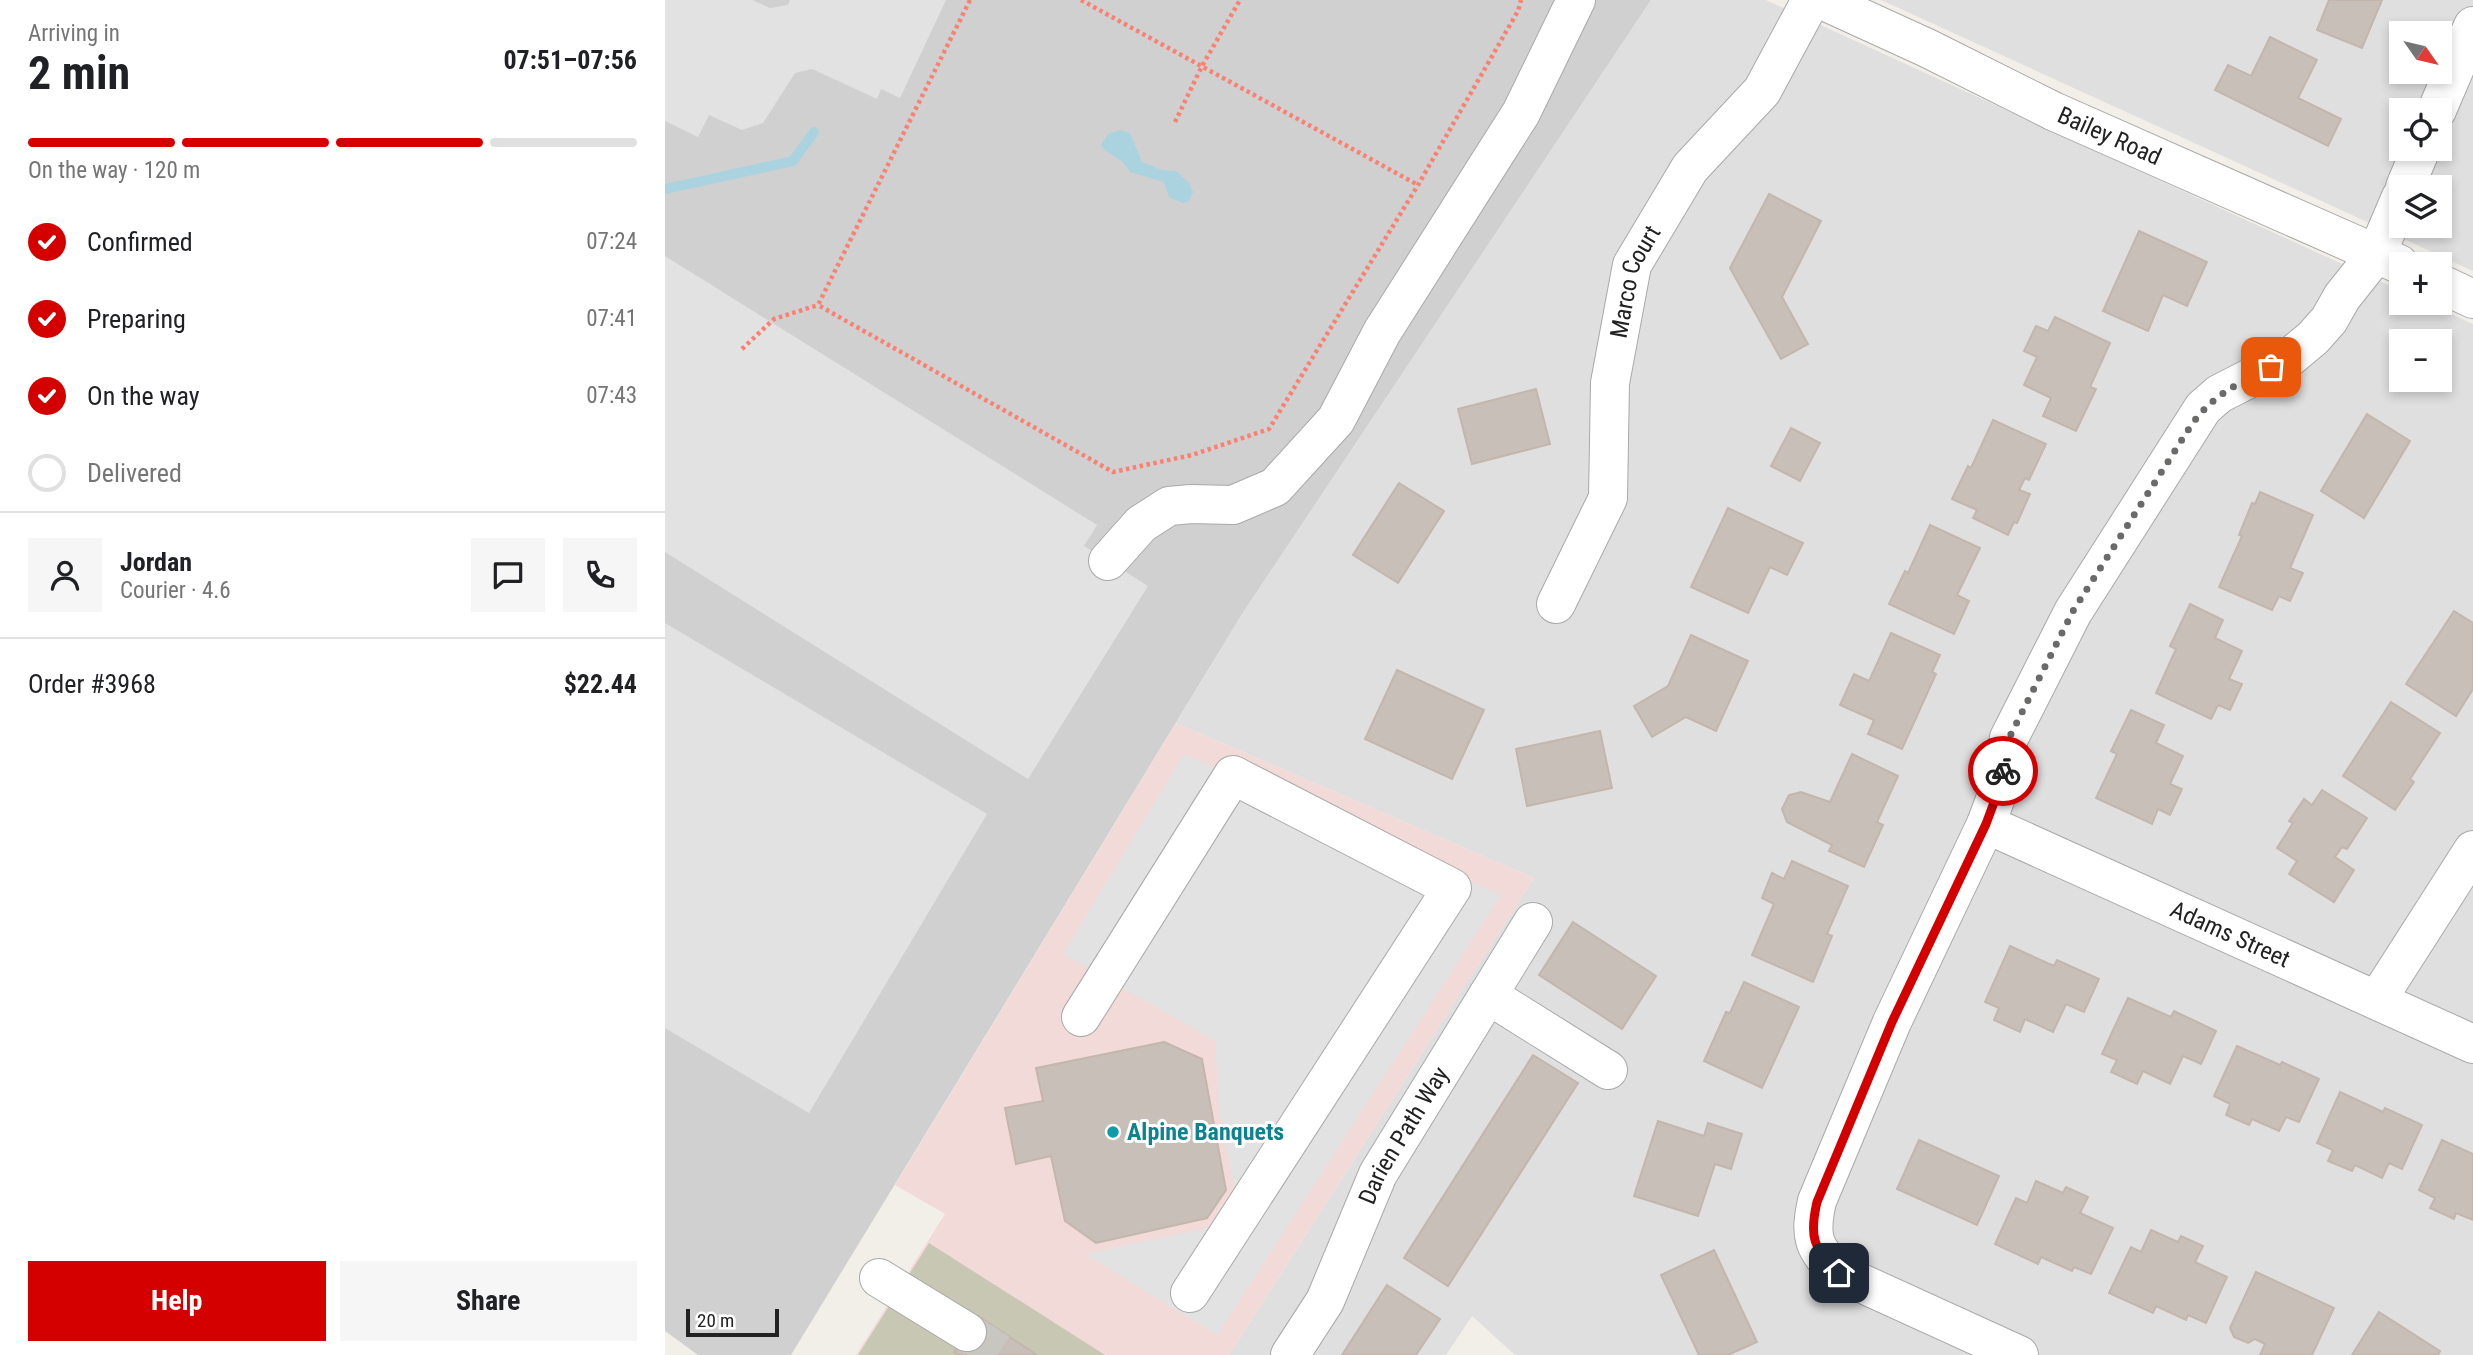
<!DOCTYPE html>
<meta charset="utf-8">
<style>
body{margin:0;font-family:"Roboto Condensed",sans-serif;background:#f6f6f6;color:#202124;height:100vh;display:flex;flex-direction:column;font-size:26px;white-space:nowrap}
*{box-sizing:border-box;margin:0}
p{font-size:23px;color:#757577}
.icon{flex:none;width:38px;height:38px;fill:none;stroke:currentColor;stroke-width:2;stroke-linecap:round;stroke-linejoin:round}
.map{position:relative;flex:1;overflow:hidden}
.panel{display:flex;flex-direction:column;background:#fff;width:665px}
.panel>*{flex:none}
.needle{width:46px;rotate:124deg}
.controls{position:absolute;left:1724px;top:21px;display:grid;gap:14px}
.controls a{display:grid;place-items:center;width:63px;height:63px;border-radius:0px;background:#fff;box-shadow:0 4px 10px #0003;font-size:35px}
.scale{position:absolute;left:21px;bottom:18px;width:93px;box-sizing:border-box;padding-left:7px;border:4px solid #222;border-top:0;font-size:19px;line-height:24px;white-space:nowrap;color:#222;-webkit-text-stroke:5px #fff;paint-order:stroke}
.pin{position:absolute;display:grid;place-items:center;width:60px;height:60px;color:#fff;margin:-30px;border-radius:14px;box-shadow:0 4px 10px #0006}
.courier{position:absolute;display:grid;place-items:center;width:70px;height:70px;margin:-35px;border:5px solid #d40000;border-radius:50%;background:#fff;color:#222;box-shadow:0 2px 9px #0007}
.head em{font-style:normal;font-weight:700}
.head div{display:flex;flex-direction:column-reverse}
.head{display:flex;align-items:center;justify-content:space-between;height:119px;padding:0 28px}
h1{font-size:46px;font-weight:700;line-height:52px}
.bar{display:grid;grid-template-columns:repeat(4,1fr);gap:10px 7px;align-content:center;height:84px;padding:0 28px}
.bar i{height:9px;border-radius:5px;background:#e0e0e0}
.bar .active{background:#d40000}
.bar p{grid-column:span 4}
.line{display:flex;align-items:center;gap:18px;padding:0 28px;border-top:2px solid #e0e0e0}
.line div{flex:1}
.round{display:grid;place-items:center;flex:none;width:74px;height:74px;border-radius:0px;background:#f6f6f6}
ol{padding:0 28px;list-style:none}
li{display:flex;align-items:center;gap:21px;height:77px}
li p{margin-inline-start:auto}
li .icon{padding:7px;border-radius:50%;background:#d40000;color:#fff;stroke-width:4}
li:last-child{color:#757577}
li i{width:38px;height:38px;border:4px solid #e0e0e0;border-radius:50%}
.primary-button{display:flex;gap:14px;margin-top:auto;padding:14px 28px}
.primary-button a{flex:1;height:80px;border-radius:0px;background:#d40000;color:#fff;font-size:28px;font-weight:700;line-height:80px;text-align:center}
.primary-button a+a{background:#f6f6f6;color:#202124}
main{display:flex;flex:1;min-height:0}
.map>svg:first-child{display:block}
</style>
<main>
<section class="panel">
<div class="head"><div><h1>2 min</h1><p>Arriving in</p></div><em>07:51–07:56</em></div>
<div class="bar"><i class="active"></i><i class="active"></i><i class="active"></i><i></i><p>On the way · 120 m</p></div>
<ol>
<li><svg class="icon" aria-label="check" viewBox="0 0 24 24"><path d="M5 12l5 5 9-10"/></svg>Confirmed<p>07:24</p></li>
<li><svg class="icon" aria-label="check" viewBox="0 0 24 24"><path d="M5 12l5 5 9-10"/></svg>Preparing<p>07:41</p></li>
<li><svg class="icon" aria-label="check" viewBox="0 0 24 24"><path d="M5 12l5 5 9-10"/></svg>On the way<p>07:43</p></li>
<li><i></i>Delivered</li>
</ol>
<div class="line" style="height:126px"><a class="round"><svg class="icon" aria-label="person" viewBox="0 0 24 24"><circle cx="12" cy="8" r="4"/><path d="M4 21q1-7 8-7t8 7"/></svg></a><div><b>Jordan</b><p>Courier · 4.6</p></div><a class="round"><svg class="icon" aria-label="chat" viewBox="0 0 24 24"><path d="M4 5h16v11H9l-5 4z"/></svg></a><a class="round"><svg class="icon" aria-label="phone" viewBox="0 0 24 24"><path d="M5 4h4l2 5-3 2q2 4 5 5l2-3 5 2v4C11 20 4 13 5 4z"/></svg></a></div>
<div class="line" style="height:91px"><div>Order #3968</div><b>$22.44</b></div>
<div class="primary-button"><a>Help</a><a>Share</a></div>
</section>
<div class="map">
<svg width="1808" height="1355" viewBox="0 0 1808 1355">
<rect width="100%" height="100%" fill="#f2efe9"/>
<!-- residential -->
<g fill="#e0dfdf" fill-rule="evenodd">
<path d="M986 0H1101L1736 291V303H1762L1808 324V1355H850L807 1316 781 1355H564L869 878 511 723 577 614ZM1736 341H1774V380H1736Z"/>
<path d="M1216 0H1808V271L1663 204ZM1736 33H1774V72H1736ZM1736 110H1774V149H1736ZM1736 187H1774V226H1736Z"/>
</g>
<!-- commercial -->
<path fill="#f2dad9" d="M511 723 869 878 564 1355H191L280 1214 230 1185Z"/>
<!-- religious -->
<path fill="#d0d0d0" d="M0 0H986L577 614 126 1355H33L0 1331Z"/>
<!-- construction -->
<path fill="#c7c7b4" d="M264 1243 440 1355H193Z"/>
<!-- parking -->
<g fill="#e2e2e2">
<path d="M0 0H87L105 8 123 5 125 0H281L235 98 216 89 212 99 147 69 130 73 98 123 77 130 44 115 33 137 0 121Z"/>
<path d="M0 256 432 525 419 546 483 586 363 779 0 552Z"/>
<path d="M0 623 322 814 144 1113 0 1028Z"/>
<path d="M519 754 836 895 552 1335 420 1254 548 1227 570 1191 554 1112 550 1041 398 954Z"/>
</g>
<!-- water -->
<path fill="#aad3df" d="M455 130 465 133 477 162 497 170 511 171 524 183 528 192 524 201 518 203 504 197 499 182 465 172C457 156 445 158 436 145L443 134Z"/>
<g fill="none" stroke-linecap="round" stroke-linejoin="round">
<!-- stream -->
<path stroke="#aad3df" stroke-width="10" d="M0 189 128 161 149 132"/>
</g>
<!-- building -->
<g fill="#c7bfb8" stroke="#c4b6ab" stroke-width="2">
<path d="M1664 0H1717L1697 48 1652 30Z"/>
<path d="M1605 37 1652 60 1633 98 1676 119 1663 146 1550 90 1563 65 1586 76Z"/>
<path d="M1104 194 1156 221 1117 297 1143 344 1116 359 1065 268Z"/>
<path d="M1474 231 1542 262 1522 306 1498 295 1483 331 1438 311Z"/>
<path d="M1390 317 1445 343 1425 387 1431 389 1411 431 1378 416 1386 398 1359 385 1372 357 1359 351 1371 326 1383 331Z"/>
<path d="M871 389 885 444 807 464 793 409Z"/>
<path d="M1702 414 1745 441 1699 518 1656 491Z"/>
<path d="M1328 420 1381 444 1364 480 1360 478 1354 490 1365 494 1352 523 1349 522 1343 535 1308 518 1312 510 1287 499 1303 466 1306 468Z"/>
<path d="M1126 428 1155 443 1135 481 1106 466Z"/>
<path d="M734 483 779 511 733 583 688 555Z"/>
<path d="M1595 492 1648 515 1625 568 1638 573 1625 601 1614 596 1607 610 1554 587 1577 536 1574 535 1587 503 1590 504Z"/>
<path d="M1063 508 1138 543 1122 575 1105 567 1083 613 1026 587Z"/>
<path d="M1265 525 1315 548 1292 595 1304 601 1289 634 1224 604 1240 571 1243 573Z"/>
<path d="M1525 604 1558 620 1550 638 1577 651 1564 679 1577 684 1565 710 1553 705 1546 719 1491 693 1511 649 1505 646Z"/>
<path d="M1789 611 1808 623V689L1791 716 1741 684Z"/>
<path d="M1226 633 1275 655 1267 672 1271 674 1237 749 1203 734 1209 720 1175 705 1189 674 1204 681Z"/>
<path d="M1026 635 1083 661 1051 731 1021 717 987 737 969 706 1003 686Z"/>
<path d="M732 670 819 710 787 779 700 739Z"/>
<path d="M1726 702 1775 733 1745 779 1749 782 1730 810 1678 776Z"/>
<path d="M1466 710 1499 725 1491 743 1518 756 1505 784 1517 789 1505 815 1493 809 1487 824 1431 798 1452 754 1446 751Z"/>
<path d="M935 731 947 788 862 806 851 749Z"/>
<path d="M1187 754 1233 776 1212 822 1218 825 1199 867 1164 851 1167 845 1122 822 1117 809 1124 795 1136 792 1165 802Z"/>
<path d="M1657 790 1702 818 1682 849 1677 847 1670 857 1689 870 1669 902 1624 874 1632 861 1612 848 1628 823 1624 821 1639 799 1647 805Z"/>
<path d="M1127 861 1183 886 1162 934 1167 936 1148 982 1087 955 1109 904 1097 898 1107 873 1119 879Z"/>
<path d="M908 922 991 976 957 1029 874 975Z"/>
<path d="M1345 946 1389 966 1392 960 1434 979 1419 1012 1401 1004 1388 1032 1360 1019 1355 1032 1329 1020 1334 1008 1320 1002Z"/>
<path d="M1079 982 1134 1007 1097 1088 1039 1061 1061 1012 1065 1013Z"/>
<path d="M1463 998 1506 1017 1509 1011 1551 1031 1536 1064 1518 1056 1505 1084 1478 1071 1472 1084 1446 1072 1452 1060 1437 1054Z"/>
<path d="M499 1042 537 1059 561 1190 542 1218 431 1243 400 1221 386 1156 351 1164 340 1108 378 1101 371 1068Z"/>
<path d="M1572 1046 1615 1065 1617 1062 1654 1079 1634 1122 1621 1117 1614 1131 1587 1119 1584 1125 1561 1115 1565 1104 1549 1096Z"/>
<path d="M868 1055 913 1083 783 1286 739 1258Z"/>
<path d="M1675 1092 1718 1112 1720 1108 1757 1125 1737 1169 1724 1163 1717 1178 1690 1165 1687 1171 1663 1161 1668 1150 1652 1143Z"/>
<path d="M993 1121 1039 1136 1043 1123 1077 1134 1066 1169 1050 1164 1033 1216 969 1196Z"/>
<path d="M1254 1140 1334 1176 1312 1225 1232 1189Z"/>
<path d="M1777 1140 1808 1154V1220L1791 1213 1789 1219 1765 1208 1770 1198 1754 1190Z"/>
<path d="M1371 1181 1398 1193 1401 1187 1423 1197 1415 1213 1448 1228 1426 1274 1409 1267 1407 1271 1376 1257 1373 1264 1330 1244 1351 1198 1362 1203Z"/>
<path d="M1486 1230 1513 1242 1516 1236 1538 1246 1530 1262 1562 1277 1541 1323 1523 1315 1521 1320 1491 1306 1488 1313 1444 1293 1466 1247 1476 1252Z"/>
<path d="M1049 1250 1092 1342 1063 1355H1034L996 1275Z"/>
<path d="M1591 1272 1669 1308 1647 1355H1595L1600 1344 1590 1339 1583 1343 1569 1337 1565 1328Z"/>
<path d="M722 1285 775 1319 751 1355H677Z"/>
<path d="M1714 1312 1775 1351 1773 1355H1687Z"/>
<path d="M313 1316 372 1355H294L289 1352Z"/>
</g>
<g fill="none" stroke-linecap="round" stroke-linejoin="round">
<!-- minor-tunnel -->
<path stroke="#c8c6c1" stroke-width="38" stroke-dasharray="38 19" stroke-linecap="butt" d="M302 1332 338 1355"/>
<!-- minor casing -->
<g stroke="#a9a9a9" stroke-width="40">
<g id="minor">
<path id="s1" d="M1157 0 1262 48 1388 111 1734 264"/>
<path d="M1772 110 1808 26"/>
<path d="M1740 187 1756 149"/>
<path d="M1774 283 1808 299"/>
<path d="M443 561 476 524 504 506 526 504 568 505 610 487 671 420 717 332 856 113 911 0"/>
<path id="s2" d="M891 604 943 498 945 383 967 265 1025 168 1097 91 1146 0"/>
<path id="s3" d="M1321 824 1808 1044"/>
<path d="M823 995 943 1070"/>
<path d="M1712 1000 1808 850"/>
<path d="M416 1017 568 775 787 888 525 1293"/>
<path d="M214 1278 302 1332"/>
<path id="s4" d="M625 1355 660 1301 713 1174 868 922"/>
<path d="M1354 1355 1174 1273C1148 1248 1144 1237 1152 1201L1227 1022 1321 824 1334 789 1344 738 1408 612 1538 408 1554 394 1624 358 1648 338 1664 320 1677 297 1712 253 1736 197"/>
</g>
</g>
<!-- path -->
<g stroke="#fa8072" stroke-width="4.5" stroke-dasharray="3.5 3.5" stroke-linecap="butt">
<path d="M305 0 153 305 448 472 527 455 604 429 753 185 853 11 856 0"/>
<path d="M416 0 753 185"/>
<path d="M510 122 537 66 575 0"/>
<path d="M77 349 109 319 153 305"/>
</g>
<!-- minor -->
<use href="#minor" stroke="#fff" stroke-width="38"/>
</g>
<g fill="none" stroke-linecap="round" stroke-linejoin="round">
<!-- done -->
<path stroke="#6b6a68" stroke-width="7" stroke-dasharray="0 12.6" d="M1338 771 1344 738 1408 611 1527 424C1549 394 1574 383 1606 367"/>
<!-- route -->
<path stroke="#d40000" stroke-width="9" d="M1174 1273C1148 1248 1144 1237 1152 1202L1227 1022 1321 824 1334 789 1338 771"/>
</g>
<!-- markers -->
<circle fill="#0f9aa8" stroke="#fff" stroke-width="2.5" cx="448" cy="1132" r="7"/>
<g text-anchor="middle" stroke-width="6" stroke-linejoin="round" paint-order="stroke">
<!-- street labels -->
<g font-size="24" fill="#222" stroke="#fff">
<text dy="8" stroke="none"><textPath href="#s1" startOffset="318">Bailey Road</textPath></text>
<text dy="8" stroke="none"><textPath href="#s2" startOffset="338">Marco Court</textPath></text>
<text dy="8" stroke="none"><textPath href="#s3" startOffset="268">Adams Street</textPath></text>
<text dy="8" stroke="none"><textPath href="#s4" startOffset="248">Darien Path Way</textPath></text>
</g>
<!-- culture labels -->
<g font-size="24" font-weight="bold" fill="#0d838f" stroke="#fff" text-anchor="start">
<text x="462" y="1140">Alpine Banquets</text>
</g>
</g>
</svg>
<div class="controls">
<a><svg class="needle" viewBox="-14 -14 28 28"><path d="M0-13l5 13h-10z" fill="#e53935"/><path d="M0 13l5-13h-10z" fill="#757577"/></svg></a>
<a><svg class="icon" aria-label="locate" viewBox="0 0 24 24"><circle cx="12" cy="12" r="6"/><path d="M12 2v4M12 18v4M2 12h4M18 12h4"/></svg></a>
<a><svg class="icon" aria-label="layers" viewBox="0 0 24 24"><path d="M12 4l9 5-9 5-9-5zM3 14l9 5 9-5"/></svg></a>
<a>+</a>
<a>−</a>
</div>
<div class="scale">20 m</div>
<div class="pin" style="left:1606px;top:367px;background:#ea580c"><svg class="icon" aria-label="bag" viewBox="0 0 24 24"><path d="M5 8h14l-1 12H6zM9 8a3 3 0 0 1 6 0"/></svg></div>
<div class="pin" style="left:1174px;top:1273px;background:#1f2937"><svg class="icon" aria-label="home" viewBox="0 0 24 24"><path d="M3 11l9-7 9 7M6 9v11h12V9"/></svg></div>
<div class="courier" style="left:1338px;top:771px"><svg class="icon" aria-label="bike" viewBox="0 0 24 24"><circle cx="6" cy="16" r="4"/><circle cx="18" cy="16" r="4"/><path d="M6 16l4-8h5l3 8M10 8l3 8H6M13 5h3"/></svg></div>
</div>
</main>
